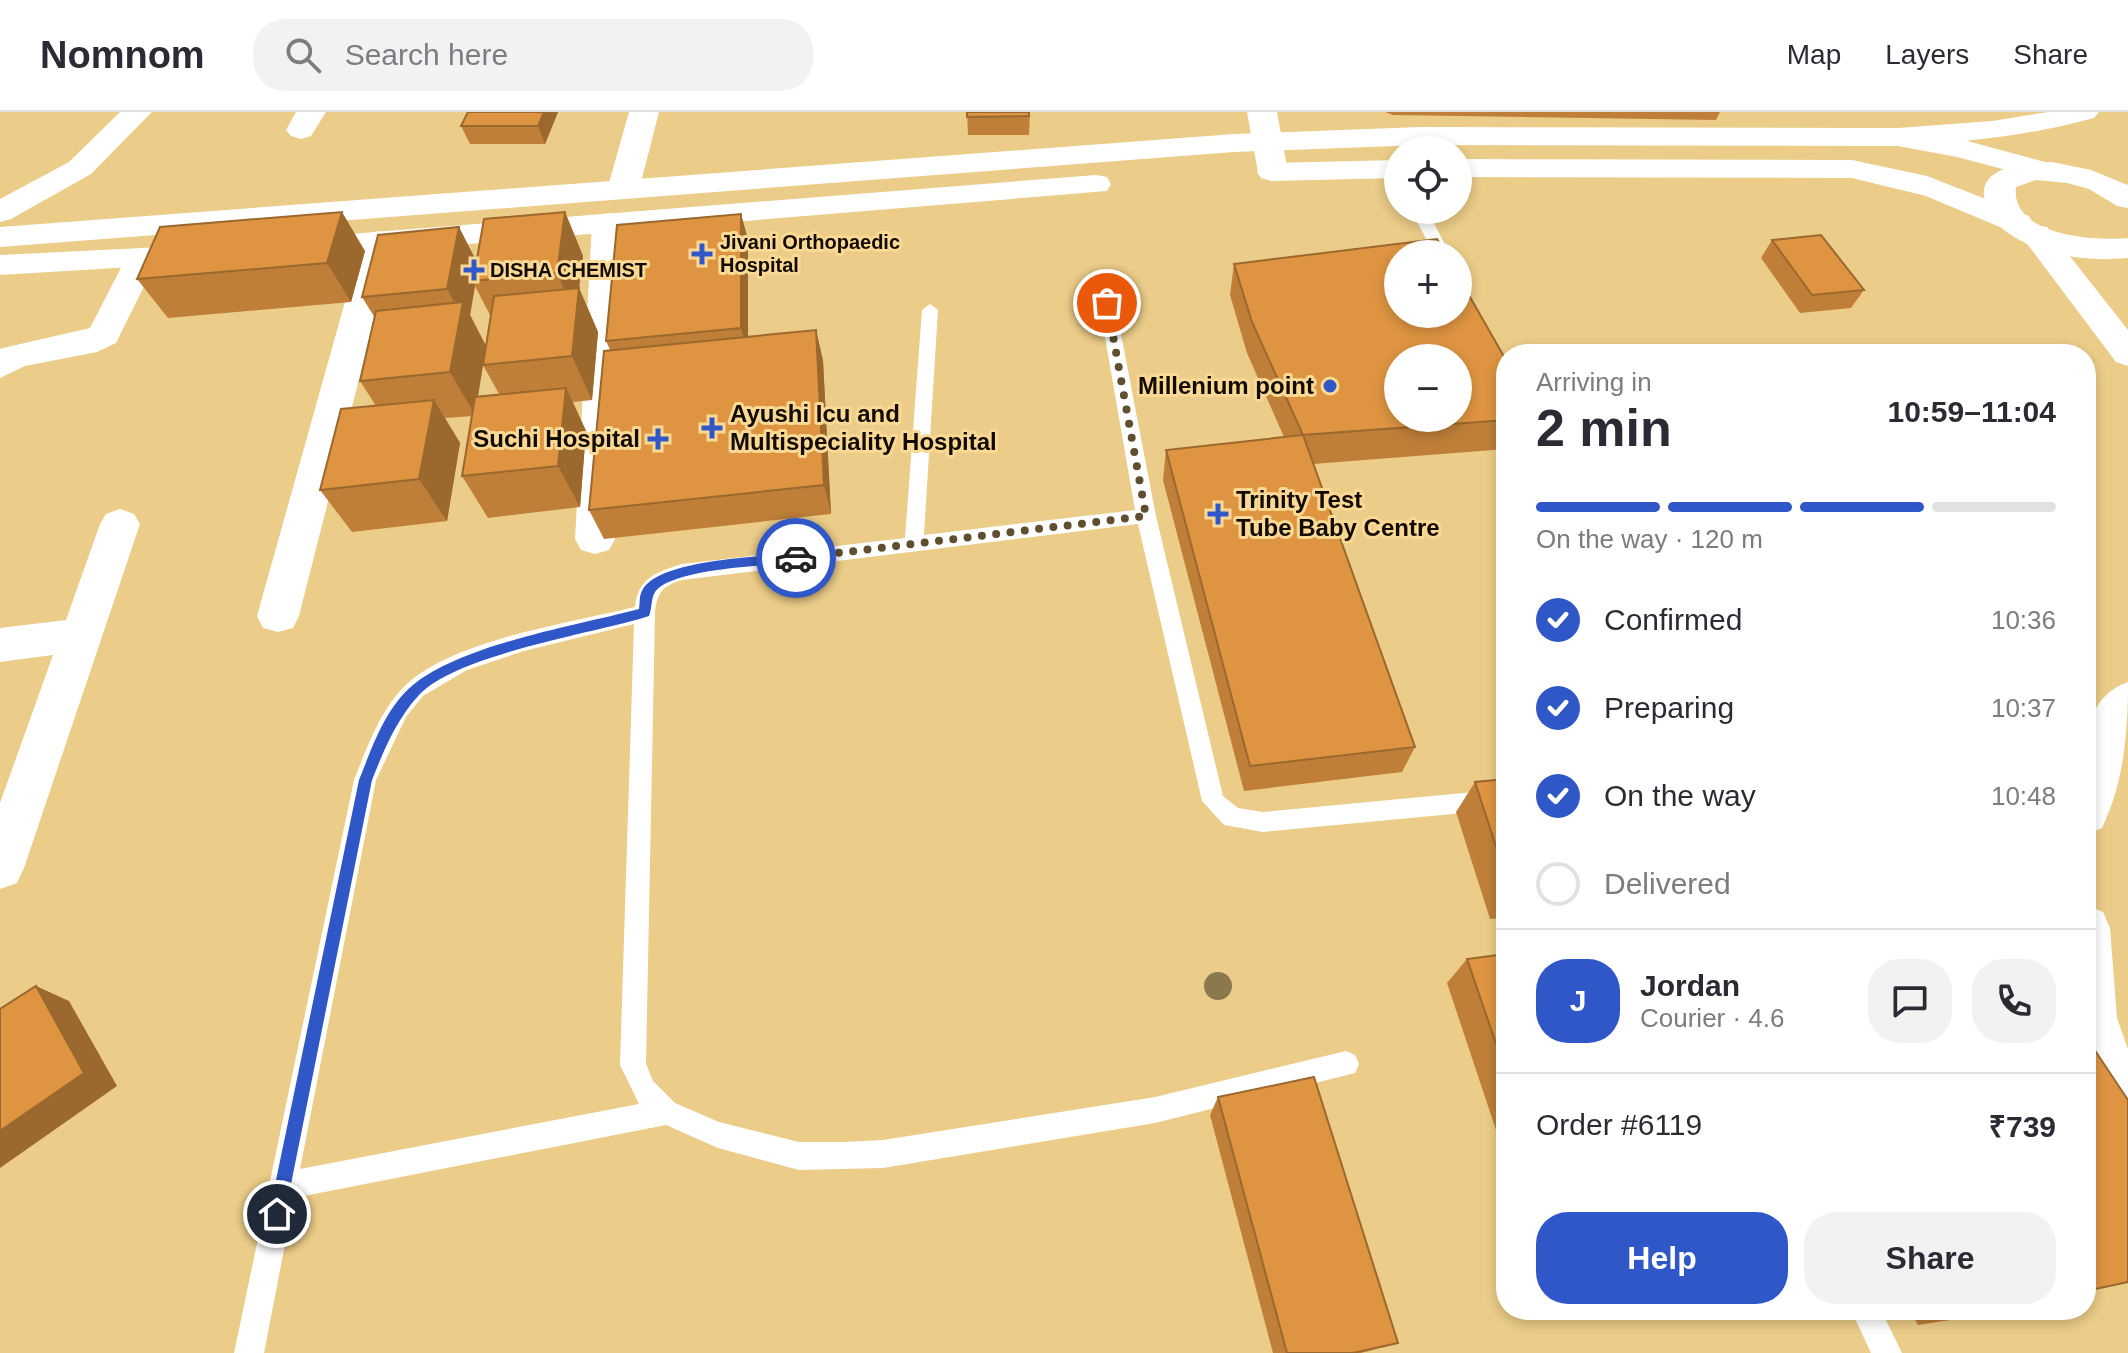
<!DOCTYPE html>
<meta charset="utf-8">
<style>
body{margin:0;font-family:Helvetica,sans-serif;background:#f2f2f3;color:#2b2b33;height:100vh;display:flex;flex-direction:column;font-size:30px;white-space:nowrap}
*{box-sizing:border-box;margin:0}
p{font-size:26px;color:#7c7c81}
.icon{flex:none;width:44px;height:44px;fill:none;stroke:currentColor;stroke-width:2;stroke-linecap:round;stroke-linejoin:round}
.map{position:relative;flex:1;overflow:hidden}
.sheet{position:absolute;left:1496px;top:232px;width:600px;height:976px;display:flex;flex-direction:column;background:#fff;border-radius:32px;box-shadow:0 4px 12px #0003}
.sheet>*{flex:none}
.buttons{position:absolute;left:1384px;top:24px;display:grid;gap:16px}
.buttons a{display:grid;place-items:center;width:88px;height:88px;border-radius:50%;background:#fff;box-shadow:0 4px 12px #0003;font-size:40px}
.pin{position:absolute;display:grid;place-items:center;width:68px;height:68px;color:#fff;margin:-34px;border:4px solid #fff;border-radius:50%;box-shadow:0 2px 8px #0007}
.courier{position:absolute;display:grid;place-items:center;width:80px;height:80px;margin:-40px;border:6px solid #3057c7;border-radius:50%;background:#fff;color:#222;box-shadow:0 2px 10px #0007}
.summary em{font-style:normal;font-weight:700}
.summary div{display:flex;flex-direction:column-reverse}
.summary{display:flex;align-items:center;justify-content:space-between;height:136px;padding:0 40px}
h1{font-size:52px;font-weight:700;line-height:60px}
.bar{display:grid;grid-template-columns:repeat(4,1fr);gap:12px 8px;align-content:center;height:96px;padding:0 40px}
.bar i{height:10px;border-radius:6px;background:#e1e1e2}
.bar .selected{background:#3057c7}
.bar p{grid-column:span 4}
.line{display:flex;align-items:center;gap:20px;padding:0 40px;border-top:2px solid #e1e1e2}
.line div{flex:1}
.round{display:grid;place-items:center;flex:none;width:84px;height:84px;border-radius:32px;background:#f2f2f3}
ol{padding:0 40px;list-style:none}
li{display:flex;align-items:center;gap:24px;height:88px}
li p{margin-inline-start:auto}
li .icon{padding:8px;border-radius:50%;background:#3057c7;color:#fff;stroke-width:4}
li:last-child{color:#7c7c81}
li i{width:44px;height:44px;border:4px solid #e1e1e2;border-radius:50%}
.button{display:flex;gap:16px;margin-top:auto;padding:16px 40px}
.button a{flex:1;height:92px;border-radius:32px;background:#3057c7;color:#fff;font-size:32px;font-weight:700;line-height:92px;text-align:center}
.button a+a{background:#f2f2f3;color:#2b2b33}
header{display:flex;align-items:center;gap:48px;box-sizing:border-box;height:112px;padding:0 40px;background:#fff;border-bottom:2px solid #e1e1e2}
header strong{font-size:38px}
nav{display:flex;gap:44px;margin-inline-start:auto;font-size:28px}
.search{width:560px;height:72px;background:#f2f2f3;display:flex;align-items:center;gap:20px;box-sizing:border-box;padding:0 28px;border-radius:32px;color:#7c7c81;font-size:30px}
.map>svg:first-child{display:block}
</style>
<header>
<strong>Nomnom</strong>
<div class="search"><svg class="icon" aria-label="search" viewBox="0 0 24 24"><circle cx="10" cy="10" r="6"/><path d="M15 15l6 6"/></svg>Search here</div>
<nav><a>Map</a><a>Layers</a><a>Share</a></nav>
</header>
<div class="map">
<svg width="2128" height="1241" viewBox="0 0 2128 1241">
<rect width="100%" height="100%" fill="#ebcc88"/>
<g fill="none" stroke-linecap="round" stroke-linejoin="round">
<!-- service -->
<g fill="#fff" fill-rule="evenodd">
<path d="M1411 98H1427L1450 142H1434Z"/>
<path d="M1107 186 1115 191 1156 404 1223 684 1238 696 1263 700 1506 677V697L1263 720 1224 713 1202 689 1138 412 682 468C662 474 657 481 655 501L646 952 653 969 675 991 719 1010 799 1030H843L883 1028 1155 985 1346 939 1355 943 1359 952 1355 961 1155 1011 883 1056 799 1058 718 1036 666 1013 294 1086 264 1241H234L354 668C367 636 381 595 408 571 458 527 570 511 635 495 638 466 656 460 682 452L905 426 922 198 930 192 938 198 924 423 1135 398 1099 191ZM634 512 620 953 639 992 300 1057 376 668 406 605 423 584 467 558 524 539Z"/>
<path d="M1851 1198H1881L1902 1241H1871Z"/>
</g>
<!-- minor -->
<g fill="#fff" fill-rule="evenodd">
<path d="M120 0H152L91 62 11 107 0 110V87L69 50Z"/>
<path d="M296 0H326L311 24 301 27 291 24 286 18Z"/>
<path d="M629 0H659L639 78 634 85 623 87 612 85 607 78Z"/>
<path d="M1247 0H1277L1288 60 1284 66 1273 69 1262 66 1258 60Z"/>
<path d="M608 101 619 104 624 111 615 427 609 438 595 442 581 438 575 427 592 111 597 104Z"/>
<path d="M378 119 389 122 394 129 299 504 293 516 278 520 263 516 257 504 362 129 367 122Z"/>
<path d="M141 138 153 141 157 148 116 231 97 240 25 254 0 266V237L3 236 90 216 125 148 129 141Z"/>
<path d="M120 397 134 402 140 412 24 756 17 771 0 777V691L53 543 0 550V516L66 508 100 412 106 402Z"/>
</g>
<!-- tertiary -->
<g fill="#fff" fill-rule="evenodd">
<path d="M1420 15 1898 16 1960 27 2052 52 2056 58 2052 64 2041 67 1957 45 1898 34 1420 33 1234 40 0 135V115L1234 22Z"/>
<path d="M1458 47 1852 48 1927 64 2029 104 2033 113 2047 115 2128 218V254L2116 250 2025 129 2021 120 2007 118 1926 84 1852 66 1458 65Z"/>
<path d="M1398 48V66L1272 69 1261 66 1257 60 1261 54 1272 51Z"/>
<path d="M1096 63 1107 65 1111 72 1107 79 299 146 288 143 283 136 288 129 299 126Z"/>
<path d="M203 133 215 136 219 143 215 150 0 163V143Z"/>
<path d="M2128 570C2128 621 2124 670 2102 716L2086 722C2086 673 2069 590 2128 570Z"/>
<path d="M2086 793 2103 800 2110 816 2117 906 2128 937V1042L2109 1034 2086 967Z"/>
</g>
<!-- primary -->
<g fill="#fff" fill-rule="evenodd">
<path d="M2048 0H2099L2094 6C2029 24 1965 30 1898 34L1887 31 1883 25 1887 19 1898 16 1992 9Z"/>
<path d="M2052 50 2091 58 2125 72 2128 73V96L2117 94 2089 77 2067 71 2036 68 2016 75C2010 124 2095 129 2128 126V146C2089 150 2041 144 2008 121 1998 114 1990 103 1986 92 1972 54 2028 50 2052 50Z"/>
</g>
</g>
<!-- trees -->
<circle fill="#8c784d" cx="1218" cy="874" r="14"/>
<!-- wall -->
<g fill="#bf7f38" fill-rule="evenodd">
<path d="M558 0 545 32H470L461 14Z"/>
<path d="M967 0H1030L1029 23H968Z"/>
<path d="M1385 0H1720L1716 8 1393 3Z"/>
<path d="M565 100 583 144 579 176 598 220 592 288 573 290 586 319 580 395 488 406 462 364 472 304 445 306 460 331 447 409 352 420 320 378 376 294 360 269 375 206 362 185 476 149ZM475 174 491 205 486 234 470 203ZM483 253 499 282 478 284Z"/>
<path d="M741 102 748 128V225L816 218 823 249 831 402 604 427 589 398 610 238 606 229Z"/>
<path d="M1772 128 1864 178 1851 196 1800 201 1761 146Z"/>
<path d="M365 139 351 190 168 206 137 167Z"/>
<path d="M1234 152 1506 248V337L1313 352 1415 635 1402 660 1244 679 1163 368 1166 338 1284 325 1247 241 1230 183Z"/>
<path d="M1506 667V806L1490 807 1456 700 1475 670Z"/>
<path d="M1506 842V1048L1447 871 1467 847Z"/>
<path d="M1218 985 1398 1231 1361 1241H1273L1210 1003Z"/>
<path d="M1910 1198H2002L1976 1204 1918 1213Z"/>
</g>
<!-- shaded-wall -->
<g fill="#9b682e">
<path d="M544 0H558L545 32 538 14Z"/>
<path d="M342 100 365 139 351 190 327 151Z"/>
<path d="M565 100 583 144 579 176 598 220 592 288 572 244 576 205 557 161Z"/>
<path d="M741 102 748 128V241L741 216Z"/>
<path d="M459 115 479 154 473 169 475 174 470 203 486 234 475 303 450 260 461 203 447 177Z"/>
<path d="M816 218 823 249 831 402 824 373Z"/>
<path d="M566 276 586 319 580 395 558 354Z"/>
<path d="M434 288 460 331 447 409 419 367Z"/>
<path d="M36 874 69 889 117 974 0 1056V1019Z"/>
</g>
<!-- building -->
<g fill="#de9441" stroke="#9b682e" stroke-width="2" fill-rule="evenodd">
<path d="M468 0H544L538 14H461Z"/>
<path d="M967 0H1029V4L967 5Z"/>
<path d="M342 100 327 151 137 167 160 115Z"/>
<path d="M565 100 557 161 473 169 484 107Z"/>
<path d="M741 102V216L606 229 617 113Z"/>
<path d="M459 115 447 177 362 185 378 123Z"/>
<path d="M1821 123 1864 178 1812 183 1772 128Z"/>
<path d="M1437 127 1446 142H1398V202H1458V164L1506 248V308L1303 323 1415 635 1250 654 1166 338 1303 323 1252 210 1234 152ZM1398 246H1458V306H1398Z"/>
<path d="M579 176 572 244 483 253 494 184Z"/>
<path d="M463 190 450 260 360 269 376 199Z"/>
<path d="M816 218 824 373 589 398 604 239Z"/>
<path d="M566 276 558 354 462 364 475 285Z"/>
<path d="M434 288 419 367 320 378 341 297Z"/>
<path d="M1506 667V765L1475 670Z"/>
<path d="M1506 842V961L1467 847Z"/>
<path d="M36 874 84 961 0 1019V897Z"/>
<path d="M2086 925 2128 988V1170L2086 1179Z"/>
<path d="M1314 965 1398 1231 1353 1241H1287L1218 985Z"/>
<path d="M1973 1198H2002L1976 1204Z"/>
</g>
<!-- route -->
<path fill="#3057c7" d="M796 441 802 446 796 450C766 454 672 456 655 480 651 486 652 497 649 504 592 522 458 542 419 583 396 608 384 638 372 668L285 1102 283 1108 277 1110 271 1108 269 1102 359 668C372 636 385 596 413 573 463 532 575 514 639 497 640 492 639 484 642 479 657 447 763 445 796 441Z"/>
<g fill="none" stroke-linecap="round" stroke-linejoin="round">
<!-- done -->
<path stroke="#5f4e30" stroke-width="8" stroke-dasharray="0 14.4" d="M796 446 1146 404 1107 191"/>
</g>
<!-- markers -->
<g fill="#3057c7" stroke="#f9d994" stroke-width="3">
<path d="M698 130h8v8h8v8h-8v8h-8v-8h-8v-8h8z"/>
<path d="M470 146h8v8h8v8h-8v8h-8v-8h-8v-8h8z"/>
<circle cx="1330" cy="274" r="8"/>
<path d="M708 304h8v8h8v8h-8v8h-8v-8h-8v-8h8z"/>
<path d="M654 315h8v8h8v8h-8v8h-8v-8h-8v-8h8z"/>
<path d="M1214 390h8v8h8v8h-8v8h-8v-8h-8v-8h8z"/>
</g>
<g text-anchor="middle" stroke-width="6" stroke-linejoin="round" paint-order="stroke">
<!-- far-poi labels -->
<g font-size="20" font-weight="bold" fill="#130a00" stroke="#f9d994" text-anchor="start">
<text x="720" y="137">Jivani Orthopaedic<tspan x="720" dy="23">Hospital</tspan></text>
<text x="490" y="165">DISHA CHEMIST</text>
</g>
<!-- poi labels -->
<g font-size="24" font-weight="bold" fill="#130a00" stroke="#f9d994" text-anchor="end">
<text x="1314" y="282">Millenium point</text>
<text x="730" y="310" text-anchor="start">Ayushi Icu and<tspan x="730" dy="28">Multispeciality Hospital</tspan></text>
<text x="640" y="335">Suchi Hospital</text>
<text x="1236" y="396" text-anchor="start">Trinity Test<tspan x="1236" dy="28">Tube Baby Centre</tspan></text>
</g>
</g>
</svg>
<div class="buttons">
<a><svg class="icon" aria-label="locate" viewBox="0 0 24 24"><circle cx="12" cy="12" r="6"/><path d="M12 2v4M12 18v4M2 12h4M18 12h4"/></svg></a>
<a>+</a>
<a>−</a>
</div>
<div class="pin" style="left:1107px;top:191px;background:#ea580c"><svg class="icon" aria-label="bag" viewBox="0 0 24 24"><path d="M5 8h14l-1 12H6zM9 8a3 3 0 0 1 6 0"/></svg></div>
<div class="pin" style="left:277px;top:1102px;background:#1f2937"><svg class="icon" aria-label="home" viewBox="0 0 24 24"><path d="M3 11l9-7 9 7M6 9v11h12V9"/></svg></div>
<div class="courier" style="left:796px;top:446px"><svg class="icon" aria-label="car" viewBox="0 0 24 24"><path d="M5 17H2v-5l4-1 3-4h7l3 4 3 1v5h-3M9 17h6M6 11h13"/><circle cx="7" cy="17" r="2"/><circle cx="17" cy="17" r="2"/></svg></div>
<section class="sheet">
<div class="summary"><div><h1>2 min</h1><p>Arriving in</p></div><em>10:59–11:04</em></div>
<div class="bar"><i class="selected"></i><i class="selected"></i><i class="selected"></i><i></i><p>On the way · 120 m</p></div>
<ol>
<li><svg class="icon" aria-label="check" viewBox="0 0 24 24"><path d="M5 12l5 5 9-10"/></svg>Confirmed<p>10:36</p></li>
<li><svg class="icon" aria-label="check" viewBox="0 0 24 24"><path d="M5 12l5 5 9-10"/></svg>Preparing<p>10:37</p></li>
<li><svg class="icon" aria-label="check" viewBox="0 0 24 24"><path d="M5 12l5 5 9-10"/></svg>On the way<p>10:48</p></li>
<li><i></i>Delivered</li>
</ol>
<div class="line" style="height:144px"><b class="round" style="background:#3057c7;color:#fff">J</b><div><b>Jordan</b><p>Courier · 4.6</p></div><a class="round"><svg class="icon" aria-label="chat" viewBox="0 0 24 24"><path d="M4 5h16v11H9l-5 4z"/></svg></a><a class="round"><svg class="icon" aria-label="phone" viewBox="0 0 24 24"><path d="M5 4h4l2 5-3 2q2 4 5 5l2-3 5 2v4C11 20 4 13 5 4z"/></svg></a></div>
<div class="line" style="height:104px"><div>Order #6119</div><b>₹739</b></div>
<div class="button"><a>Help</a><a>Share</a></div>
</section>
</div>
